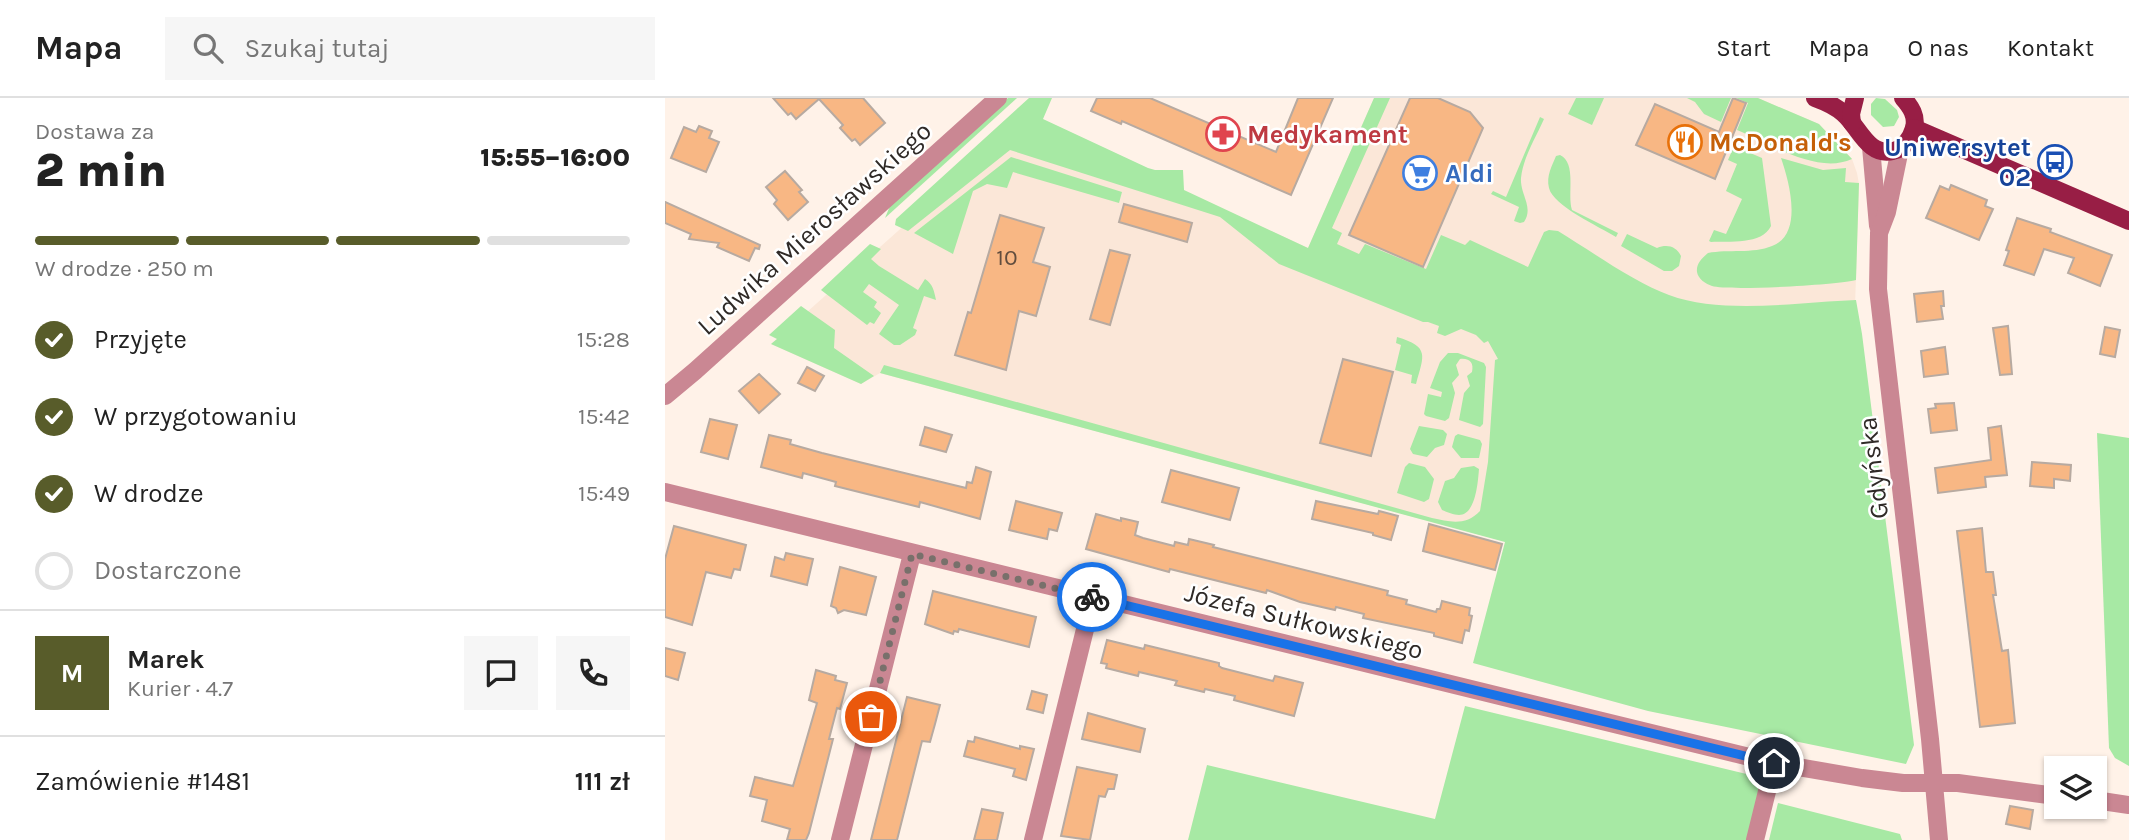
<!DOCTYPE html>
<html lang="pl">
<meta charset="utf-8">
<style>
body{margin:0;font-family:Karla,sans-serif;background:#f6f6f6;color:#222;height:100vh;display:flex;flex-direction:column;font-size:26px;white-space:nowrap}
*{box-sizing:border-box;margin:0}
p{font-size:23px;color:#767676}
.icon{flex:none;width:38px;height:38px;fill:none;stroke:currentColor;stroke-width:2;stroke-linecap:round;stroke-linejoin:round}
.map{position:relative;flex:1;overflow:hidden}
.sheet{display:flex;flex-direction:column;background:#fff;width:665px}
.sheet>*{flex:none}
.fabs{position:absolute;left:1379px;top:658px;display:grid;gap:14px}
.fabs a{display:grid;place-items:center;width:63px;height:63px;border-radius:0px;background:#fff;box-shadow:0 2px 5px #0004;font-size:35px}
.pin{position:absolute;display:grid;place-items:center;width:60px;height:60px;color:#fff;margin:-30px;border:4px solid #fff;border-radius:50%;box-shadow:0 2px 7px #0007}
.courier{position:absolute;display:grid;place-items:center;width:70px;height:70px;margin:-35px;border:5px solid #1a73e8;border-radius:50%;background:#fff;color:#222;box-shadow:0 2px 9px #0007}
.summary em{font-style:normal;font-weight:800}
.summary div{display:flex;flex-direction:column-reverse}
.summary{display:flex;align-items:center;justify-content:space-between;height:119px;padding:0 35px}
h1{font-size:46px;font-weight:800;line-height:52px}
.bar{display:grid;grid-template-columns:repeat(4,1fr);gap:10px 7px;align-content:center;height:84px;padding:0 35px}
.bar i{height:9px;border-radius:5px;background:#e0e0e0}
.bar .active{background:#585c2a}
.bar p{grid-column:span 4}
.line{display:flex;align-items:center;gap:18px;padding:0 35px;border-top:2px solid #e0e0e0}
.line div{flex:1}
.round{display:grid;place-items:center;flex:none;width:74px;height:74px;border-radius:0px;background:#f6f6f6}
ol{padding:0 35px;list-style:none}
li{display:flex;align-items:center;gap:21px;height:77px}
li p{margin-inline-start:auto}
li .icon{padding:7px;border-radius:50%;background:#585c2a;color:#fff;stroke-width:4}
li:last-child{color:#767676}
li i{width:38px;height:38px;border:4px solid #e0e0e0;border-radius:50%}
header{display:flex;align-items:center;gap:42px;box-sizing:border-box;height:98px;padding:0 35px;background:#fff;border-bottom:2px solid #e0e0e0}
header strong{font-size:33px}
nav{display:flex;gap:38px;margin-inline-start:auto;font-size:24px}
.search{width:490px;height:63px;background:#f6f6f6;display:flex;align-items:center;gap:18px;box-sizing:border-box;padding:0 24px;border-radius:0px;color:#767676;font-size:26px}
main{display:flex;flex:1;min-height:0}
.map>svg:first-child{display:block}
</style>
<header>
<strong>Mapa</strong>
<div class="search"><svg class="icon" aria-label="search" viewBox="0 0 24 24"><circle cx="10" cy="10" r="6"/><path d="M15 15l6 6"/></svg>Szukaj tutaj</div>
<nav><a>Start</a><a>Mapa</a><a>O nas</a><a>Kontakt</a></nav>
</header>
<main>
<section class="sheet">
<div class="summary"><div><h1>2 min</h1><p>Dostawa za</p></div><em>15:55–16:00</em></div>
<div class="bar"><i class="active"></i><i class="active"></i><i class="active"></i><i></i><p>W drodze · 250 m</p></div>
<ol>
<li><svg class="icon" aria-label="check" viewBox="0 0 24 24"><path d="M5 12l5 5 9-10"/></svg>Przyjęte<p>15:28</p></li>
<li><svg class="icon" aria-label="check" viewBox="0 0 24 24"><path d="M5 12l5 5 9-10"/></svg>W przygotowaniu<p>15:42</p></li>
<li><svg class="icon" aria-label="check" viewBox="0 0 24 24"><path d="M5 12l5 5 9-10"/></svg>W drodze<p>15:49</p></li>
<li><i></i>Dostarczone</li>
</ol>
<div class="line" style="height:126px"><b class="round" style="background:#585c2a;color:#fff">M</b><div><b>Marek</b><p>Kurier · 4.7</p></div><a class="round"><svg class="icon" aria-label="chat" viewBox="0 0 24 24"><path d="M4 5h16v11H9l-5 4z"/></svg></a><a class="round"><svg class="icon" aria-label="phone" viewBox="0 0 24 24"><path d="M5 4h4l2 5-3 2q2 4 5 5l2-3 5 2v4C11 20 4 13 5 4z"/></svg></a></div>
<div class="line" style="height:91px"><div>Zamówienie #1481</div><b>111 zł</b></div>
</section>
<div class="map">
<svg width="1464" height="742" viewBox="0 0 1464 742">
<rect width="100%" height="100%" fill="#fff2e8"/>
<!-- built -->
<path fill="#fbe7d8" d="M709 0H1093L1154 26 1187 61 1192 75 1194 86 1190 209 833 262 834 442 215 275 196 286 106 246 360 20 643 150Z"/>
<!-- green -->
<g fill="#a7e9a4">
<path d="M343 0H352L220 120 225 108Z"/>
<path d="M364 0H387L378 21 483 70 490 72H518L519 92 643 150 709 0H725L667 130 677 135 672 146 694 156 700 146 761 171 776 137 800 147 805 142 863 169 879 134 884 132 893 133C926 153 970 185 1004 197 1058 217 1134 204 1191 202L1197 236 1247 631 1249 647 1241 666 983 613 808 565 840 444 215 275 219 267 767 420C785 424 801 428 815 413L823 364 830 262 833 261 823 243 819 245 811 237 796 231 780 238 772 235 774 228 763 224H758L614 166 555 119 345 52 243 133 230 127 231 121Z"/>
<path d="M911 0H939L927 27 903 16Z"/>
<path d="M1022 0H1066L1056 24 1039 16 1030 4Z"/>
<path d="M1071 0H1093L1154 26 1187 61C1152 77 1104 45 1072 32L1083 5Z"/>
<path d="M1211 0 1220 1 1232 12 1234 19 1229 28 1218 29 1206 17V6Z"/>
<path d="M875 19 879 21C871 39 858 60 856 80 855 97 869 109 859 124L855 125 849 123 854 109 826 96 828 93 841 99Z"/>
<path d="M1069 48 1097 60 1106 128C1097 147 1064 143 1046 144L1044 143 1049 132 1061 136 1077 101 1061 93 1072 66 1063 62Z"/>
<path d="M895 57C912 65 902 96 907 112L953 135 951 139C935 129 888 108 884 90 881 78 887 68 891 58Z"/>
<path d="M346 59 457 94 454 105 348 74 342 90 322 86 308 93 288 156 249 135Z"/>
<path d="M1116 60 1158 72 1181 70 1180 84 1194 85 1191 182C1173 187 1063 193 1047 188 1041 186 1033 181 1032 174 1031 166 1037 160 1043 155 1063 151 1088 156 1107 148 1139 136 1124 83 1116 60Z"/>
<path d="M962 136 992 150C1002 146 1011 148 1016 158L1014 168 1007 173H999L956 148Z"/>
<path d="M205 146 216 151 206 161 214 168 253 192 260 181C268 186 269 193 271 202L259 198 248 230 252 232 250 237 235 247H229L214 236 234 207 204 186 198 194 212 204 209 209 216 215 209 226 205 224 202 227 156 192Z"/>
<path d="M136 208 170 232 169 250 209 278 196 286 106 246 112 241 104 237Z"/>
<path d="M732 239C765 249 759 257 751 286L746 285 747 277 730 272 736 247 731 245Z"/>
<path d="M783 255H793L819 265 821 269 818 326 815 329 794 322 799 295 805 288 802 278 807 274C809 265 805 260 795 261L791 267 794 277 787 285 790 295 784 320 780 323 761 318 759 316 763 296 776 299 777 294 765 290 775 264Z"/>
<path d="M754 328 778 332 782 336 779 347 770 350 762 359 748 356 745 351Z"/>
<path d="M1432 335 1464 340V668L1450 660 1444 650Z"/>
<path d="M793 336 815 342 817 346 814 360H796L787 349 790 338Z"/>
<path d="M744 365 760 369 769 381 764 401 759 404 732 395 740 369Z"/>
<path d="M809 368 814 371C813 383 811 417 794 417 789 417 782 414 777 412L773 404 780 383 789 380 796 370Z"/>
<path d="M800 608 1098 680 1082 742H523L542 667 770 721Z"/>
<path d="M1113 705 1235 736 1237 742H1104Z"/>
</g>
<!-- building -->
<g fill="#f8b784" stroke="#b7aaa1" stroke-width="2">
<path d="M108 0H198L220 25 195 47 190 41 187 43 175 30 178 27 154 1 131 21 126 15 123 17Z"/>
<path d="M432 0H485L611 54 633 0H668L626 97 457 23 456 26 426 13Z"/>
<path d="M745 0H773L805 14 818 30 758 169 684 137Z"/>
<path d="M1068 0 1081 5 1050 81 971 47 990 6 1054 34Z"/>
<path d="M34 28 47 33 44 40 54 44 41 74 6 60 19 29 31 34Z"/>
<path d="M120 73 137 92 134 94 143 104 123 122 109 106 112 102 101 89Z"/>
<path d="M1286 87 1322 102 1320 108 1328 111 1314 142 1261 120 1275 88 1284 92Z"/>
<path d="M0 104 95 147 94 151 90 150 84 163 52 149 54 145 24 141 26 136 0 125Z"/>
<path d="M459 106 527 125 522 144 454 124Z"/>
<path d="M335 117 379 130 368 164 385 169 371 218 354 213 341 272 290 257 303 214 306 215Z"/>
<path d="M1352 120 1386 131 1385 134 1447 157 1435 188 1403 175 1409 160 1379 151 1369 177 1339 167 1344 153 1341 152Z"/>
<path d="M445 152 465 157 445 227 425 221Z"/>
<path d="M1278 193 1279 208H1276L1278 221 1252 224 1249 196Z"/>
<path d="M1343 228 1347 276 1335 277 1328 230Z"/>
<path d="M1440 229 1455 232 1450 259 1435 256Z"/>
<path d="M1280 249 1283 276 1259 279 1256 253Z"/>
<path d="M678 261 728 274 706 358 655 345Z"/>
<path d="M142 269 159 278 150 293 133 285Z"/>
<path d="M94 276 115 296 94 315 74 293Z"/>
<path d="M1289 305 1292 332 1266 335 1263 311 1271 310 1270 306Z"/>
<path d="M45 321 72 327 63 361 36 354Z"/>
<path d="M1336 328 1342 377 1320 379 1321 389 1273 395 1270 370 1326 362 1323 330Z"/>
<path d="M260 329 287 337 281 354 255 347Z"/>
<path d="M104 337 126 342 125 346 157 355 301 390 302 384 307 385 311 369 326 374 315 421 255 404 254 409 170 388 171 384 138 375 137 380 96 369Z"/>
<path d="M1367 364 1406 367 1405 383 1389 381V390L1365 388Z"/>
<path d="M506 372 574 390 565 422 497 404Z"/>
<path d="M351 403 397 415 392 433 384 431 382 441 344 432Z"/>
<path d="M651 403 713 416 714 413 733 418 726 442 708 437V435L647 421Z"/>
<path d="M431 416 456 423V420L473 424 470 437 478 440 509 448 510 444 523 447 524 441 549 447 548 449 723 493 722 497 742 502 741 506 771 514 772 511H775L777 503 805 510 804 517 807 518 804 533 800 532 797 545 769 538V535L698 520 699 516 671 509 670 512 635 504 602 492 601 495 505 471 504 474 421 451Z"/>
<path d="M764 426 837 446 830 472 758 453Z"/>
<path d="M9 428 81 447 75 472 69 471 66 480 41 474 27 527 0 519V461Z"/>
<path d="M1317 430 1321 474H1328L1331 497H1328L1337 553 1343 552 1350 625 1315 629 1292 433Z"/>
<path d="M121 455 148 461 142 487 106 478 110 459 119 462Z"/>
<path d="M175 469 211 479 201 517 179 512 173 515 171 510 166 508Z"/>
<path d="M268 493 371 519 364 549 294 531 293 534 289 533 288 536 260 526Z"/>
<path d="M442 542 479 551 480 547 554 565V568L557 570 608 583 610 578 638 585 629 618 569 602 570 598 540 591 539 594 510 587 512 583 474 574 473 578 441 570 442 566 436 565Z"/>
<path d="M0 550 20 555 13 582 0 578Z"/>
<path d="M151 572 171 578 170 582 182 585 175 611 172 610 164 641H168L144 735 141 742H122L125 731 97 723 102 702 85 698 90 679 128 688 152 605 144 602Z"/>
<path d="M367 593 382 597 378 615 362 611Z"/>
<path d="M242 599 275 607 270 626 265 644 257 643 232 742H206Z"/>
<path d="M423 615 480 631 475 654 417 641Z"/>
<path d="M310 639 355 651V648L369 651 361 682 348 678 350 671 299 658 303 643 309 644Z"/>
<path d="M412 669 452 677 449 691H443L440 699 434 698 425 742 396 738Z"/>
<path d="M1345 708 1368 712 1365 731 1341 726Z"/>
<path d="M317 711 338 715 332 742H309Z"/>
</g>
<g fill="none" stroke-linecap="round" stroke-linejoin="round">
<!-- minor -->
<g stroke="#ca8793" stroke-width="18">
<path d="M1206 49 1213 128"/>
<path d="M1235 51 1222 114 1214 135 1213 191 1265 641 1274 742"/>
<path d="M0 298 30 273 333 0"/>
<path d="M0 394 1109 665 1197 680 1238 685H1293L1391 698"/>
<path d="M1430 702 1464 707"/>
<path d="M175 742 247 456"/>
<path d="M368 742 428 499"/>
<path d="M1090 742 1109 665"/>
</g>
<!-- major -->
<g stroke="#981e45" stroke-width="18">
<path d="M1150 0C1161 4 1171 8 1179 16 1194 29 1203 59 1228 53 1239 51 1246 40 1249 30 1252 18 1246 9 1238 0"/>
<path d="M1187 25 1186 16 1190 0"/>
<path d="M1249 30 1464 123"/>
</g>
</g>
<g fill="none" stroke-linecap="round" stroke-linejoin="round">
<!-- done -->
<path stroke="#78706b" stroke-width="7" stroke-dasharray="0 12.6" d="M206 619 247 456 427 499"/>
<!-- route -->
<path stroke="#1a73e8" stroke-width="9" d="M427 499 1109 665"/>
</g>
<!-- icons -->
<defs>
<g id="pharmacy-ring" transform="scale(1.75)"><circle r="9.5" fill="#fff" stroke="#e0444e" stroke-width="1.5"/><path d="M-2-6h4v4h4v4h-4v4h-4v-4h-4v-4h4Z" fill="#e0444e"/></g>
<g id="restaurant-ring" transform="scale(1.75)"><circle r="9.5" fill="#fff" stroke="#e8710a" stroke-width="1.5"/><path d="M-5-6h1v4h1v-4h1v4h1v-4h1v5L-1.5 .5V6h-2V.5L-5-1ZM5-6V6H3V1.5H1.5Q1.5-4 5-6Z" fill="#e8710a"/></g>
<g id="bus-ring" transform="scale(1.75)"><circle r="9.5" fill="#fff" stroke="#1a4fb4" stroke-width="1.5"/><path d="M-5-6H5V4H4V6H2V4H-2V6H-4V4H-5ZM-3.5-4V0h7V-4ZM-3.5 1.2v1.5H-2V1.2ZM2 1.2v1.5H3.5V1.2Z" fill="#1a4fb4"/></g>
<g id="supermarket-ring" transform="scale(1.75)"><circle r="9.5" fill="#fff" stroke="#3f7fe0" stroke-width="1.5"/><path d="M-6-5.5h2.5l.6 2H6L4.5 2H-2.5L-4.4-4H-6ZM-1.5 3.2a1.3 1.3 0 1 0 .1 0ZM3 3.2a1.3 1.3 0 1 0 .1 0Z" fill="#3f7fe0"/></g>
</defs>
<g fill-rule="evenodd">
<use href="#pharmacy-ring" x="558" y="36"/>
<use href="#restaurant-ring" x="1020" y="44"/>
<use href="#bus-ring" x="1390" y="64"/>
<use href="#supermarket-ring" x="755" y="75"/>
</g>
<g text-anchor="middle" stroke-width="5" stroke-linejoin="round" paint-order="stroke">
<!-- number labels -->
<g font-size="23" fill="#614d3e">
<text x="342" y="167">10</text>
</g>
<!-- health labels -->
<g font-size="26" font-weight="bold" fill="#be3a42" stroke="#fff" text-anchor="start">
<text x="582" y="45">Medykament</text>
</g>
<!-- food labels -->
<g font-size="26" font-weight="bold" fill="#c56008" stroke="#fff" text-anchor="start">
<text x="1044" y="53">McDonald's</text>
</g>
<!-- transit labels -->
<g font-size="26" font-weight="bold" fill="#164399" stroke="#fff" text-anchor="end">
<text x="1366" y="58">Uniwersytet<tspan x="1366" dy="30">02</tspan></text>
</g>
<!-- shop labels -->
<g font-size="26" font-weight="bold" fill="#366cbe" stroke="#fff" text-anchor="start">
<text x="780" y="84">Aldi</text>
</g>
<!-- street labels -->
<g font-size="26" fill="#2f2a27" stroke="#fff">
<text transform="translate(149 130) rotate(-42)" y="9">Ludwika Mierosławskiego</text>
<text transform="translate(1208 370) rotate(-97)" y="9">Gdyńska</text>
<text transform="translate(639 523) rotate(14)" y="9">Józefa Sułkowskiego</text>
</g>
</g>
</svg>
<div class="fabs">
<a><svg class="icon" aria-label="layers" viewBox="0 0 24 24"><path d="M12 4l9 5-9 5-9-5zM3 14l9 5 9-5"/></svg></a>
</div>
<div class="pin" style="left:206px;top:619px;background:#ea580c"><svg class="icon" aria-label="bag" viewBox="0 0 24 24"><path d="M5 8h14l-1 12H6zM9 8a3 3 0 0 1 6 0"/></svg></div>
<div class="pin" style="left:1109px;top:665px;background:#1f2937"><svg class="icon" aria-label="home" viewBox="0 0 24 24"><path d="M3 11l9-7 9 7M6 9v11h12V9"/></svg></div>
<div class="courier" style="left:427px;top:499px"><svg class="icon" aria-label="bike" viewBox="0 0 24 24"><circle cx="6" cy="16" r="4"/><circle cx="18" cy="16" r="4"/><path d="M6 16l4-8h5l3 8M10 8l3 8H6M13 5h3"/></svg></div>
</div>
</main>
